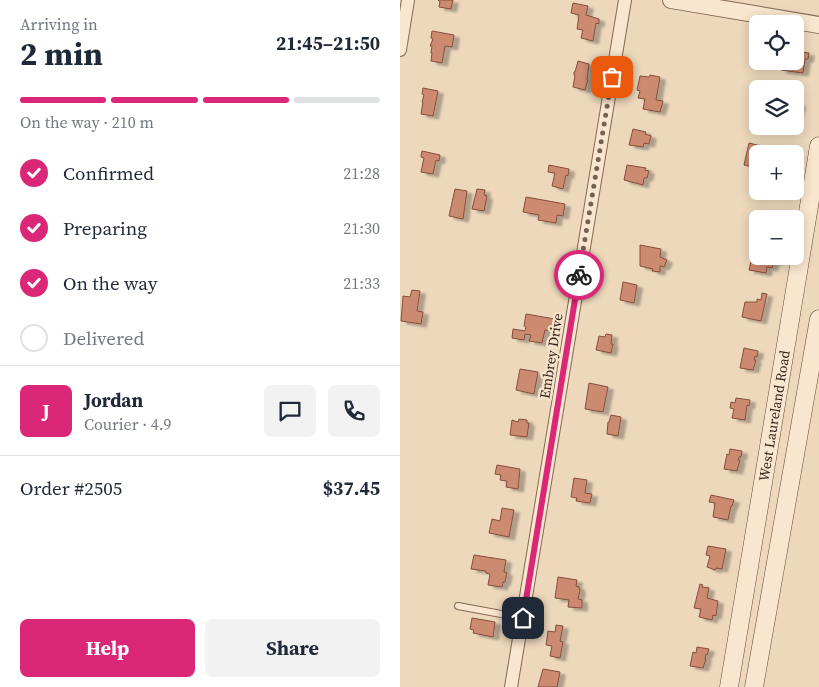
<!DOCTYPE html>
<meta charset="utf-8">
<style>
body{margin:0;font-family:"Source Serif 4",serif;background:#f2f2f3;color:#1f2937;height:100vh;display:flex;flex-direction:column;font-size:19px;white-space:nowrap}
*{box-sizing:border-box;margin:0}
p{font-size:16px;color:#747a83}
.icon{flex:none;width:28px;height:28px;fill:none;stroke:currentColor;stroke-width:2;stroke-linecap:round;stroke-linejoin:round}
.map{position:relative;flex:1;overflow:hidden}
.details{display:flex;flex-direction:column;background:#fff;width:400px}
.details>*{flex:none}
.tools{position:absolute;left:349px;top:15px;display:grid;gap:10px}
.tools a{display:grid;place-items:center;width:55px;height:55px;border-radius:8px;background:#fff;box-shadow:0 2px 12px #0003;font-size:25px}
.pin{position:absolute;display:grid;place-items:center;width:42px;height:42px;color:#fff;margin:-21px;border-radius:10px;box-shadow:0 2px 8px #0006}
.courier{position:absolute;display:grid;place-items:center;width:50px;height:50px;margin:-25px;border:4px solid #db2777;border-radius:50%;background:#fff;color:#222;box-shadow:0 1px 6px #0007}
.headline em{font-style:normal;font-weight:700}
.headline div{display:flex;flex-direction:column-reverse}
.headline{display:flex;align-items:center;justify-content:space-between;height:85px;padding:0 20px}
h1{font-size:32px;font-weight:700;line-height:38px}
.bar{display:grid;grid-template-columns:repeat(4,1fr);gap:8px 5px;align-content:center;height:60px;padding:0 20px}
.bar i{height:6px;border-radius:4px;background:#e0e1e3}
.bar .current{background:#db2777}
.bar p{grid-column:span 4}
.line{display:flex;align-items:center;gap:12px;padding:0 20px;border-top:1px solid #e0e1e3}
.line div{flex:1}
.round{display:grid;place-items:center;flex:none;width:52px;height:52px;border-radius:8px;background:#f2f2f3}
ol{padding:0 20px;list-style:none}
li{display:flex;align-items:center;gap:15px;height:55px}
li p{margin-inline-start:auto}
li .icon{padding:5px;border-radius:50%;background:#db2777;color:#fff;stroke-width:4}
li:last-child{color:#747a83}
li i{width:28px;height:28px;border:2px solid #e0e1e3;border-radius:50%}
.action{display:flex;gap:10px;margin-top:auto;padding:10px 20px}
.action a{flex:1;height:58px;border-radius:8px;background:#db2777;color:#fff;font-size:20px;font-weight:700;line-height:58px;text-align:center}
.action a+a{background:#f2f2f3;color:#1f2937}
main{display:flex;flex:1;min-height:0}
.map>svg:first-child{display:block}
</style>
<main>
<section class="details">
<div class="headline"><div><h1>2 min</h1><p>Arriving in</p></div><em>21:45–21:50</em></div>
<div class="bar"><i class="current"></i><i class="current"></i><i class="current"></i><i></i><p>On the way · 210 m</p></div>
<ol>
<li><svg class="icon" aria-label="check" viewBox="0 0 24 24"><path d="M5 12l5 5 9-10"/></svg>Confirmed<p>21:28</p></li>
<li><svg class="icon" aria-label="check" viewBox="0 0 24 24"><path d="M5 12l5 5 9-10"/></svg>Preparing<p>21:30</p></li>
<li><svg class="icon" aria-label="check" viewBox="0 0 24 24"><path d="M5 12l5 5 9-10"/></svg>On the way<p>21:33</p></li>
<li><i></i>Delivered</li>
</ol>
<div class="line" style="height:90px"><b class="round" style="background:#db2777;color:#fff">J</b><div><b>Jordan</b><p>Courier · 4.9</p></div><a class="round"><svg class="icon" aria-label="chat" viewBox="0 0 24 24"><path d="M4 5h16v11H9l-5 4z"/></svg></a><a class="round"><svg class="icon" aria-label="phone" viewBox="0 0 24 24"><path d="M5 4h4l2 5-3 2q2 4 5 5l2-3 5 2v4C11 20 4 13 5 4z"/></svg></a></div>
<div class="line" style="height:65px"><div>Order #2505</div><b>$37.45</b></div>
<div class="action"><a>Help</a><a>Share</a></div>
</section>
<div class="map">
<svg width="419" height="687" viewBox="0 0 419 687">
<defs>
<filter id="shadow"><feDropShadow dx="5.5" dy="3" stdDeviation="1" flood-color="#0004"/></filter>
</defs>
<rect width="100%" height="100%" fill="#edd8bc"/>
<!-- building -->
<g fill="#cc8a71" stroke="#844e3b" filter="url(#shadow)">
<path d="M38 0H53L51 9 39 7 40 2Z"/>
<path d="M173 3 188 6 186 15 199 19V24L196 23 193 41 181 38 183 30 177 29 179 15 171 13Z"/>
<path d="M32 31 54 35 52 47 45 46 42 63 31 61 32 53H31L32 46H30L33 39 31 38Z"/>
<path d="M395 51 409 53 408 59H405L403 73 381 70 382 62 381 61H395Z"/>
<path d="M178 61 189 64 187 80H188L185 90 173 87 175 75H174V72H175Z"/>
<path d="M250 75 260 77 256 100 263 101 260 112 243 109 245 99 238 98 240 91 237 90 240 76 249 77Z"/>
<path d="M23 88 38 91 33 116 21 114 23 102H22L24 95 22 94Z"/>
<path d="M395 102 400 104 399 109H397V117L395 118Z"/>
<path d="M233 129 246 132 245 134 251 136 249 144 244 143 243 147 229 145Z"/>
<path d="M349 143 361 146 359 154H358V168L344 165Z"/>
<path d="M22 151 40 155 39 161 36 160 33 174 21 172 24 158 21 157Z"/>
<path d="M149 165 169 169 168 176 166 175 163 189 152 186 155 173 148 172Z"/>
<path d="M227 165 246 168 245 170 249 171 247 178H244L243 185 224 180Z"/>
<path d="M55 189 67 191 63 219 49 216Z"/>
<path d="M77 189 85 190 84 195 87 196 84 211 72 209Z"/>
<path d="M126 197 165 204 163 216 157 215 156 223 138 220 139 215 123 212Z"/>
<path d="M240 245 261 249 260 257 267 260 264 267 260 266V272L252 271 253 269 240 266Z"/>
<path d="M353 253 358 254V256H378L377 262 374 261 372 268 367 267 366 273 349 270Z"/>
<path d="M223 282 237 285 234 303 220 300Z"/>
<path d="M12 290 20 291 17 311 23 312 21 324 1 321 3 296 10 297Z"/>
<path d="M362 293 367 294 361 321 342 317 345 302H357V299L361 300Z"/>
<path d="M126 314 155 319 152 331 145 330 142 343 129 341 131 335 125 334 124 340 112 338 113 329 125 331 126 327 124 326Z"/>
<path d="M206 334 212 335 211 344H213L211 353 196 350 199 336 205 337Z"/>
<path d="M344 348 358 351 357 357 355 356 354 360H356L353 370 340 368Z"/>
<path d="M120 369 138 372 134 394 116 390Z"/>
<path d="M189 383 208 387 203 412 185 409Z"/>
<path d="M336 398 350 400 349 406 347 405 345 420 332 418 334 409 330 408 331 402 335 403Z"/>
<path d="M211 415 221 417 218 436 207 434 208 422H209Z"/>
<path d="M119 419 127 420V423H129L127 437 110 435 112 420 118 422Z"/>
<path d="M330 449 342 451 341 457H339L338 460H340L337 471 324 469 327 454 329 455Z"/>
<path d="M97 465 120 469 118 489 106 487 107 481 100 480 101 475 95 474Z"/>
<path d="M174 478 187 480 185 493 192 494 190 503 176 501 177 498 171 497Z"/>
<path d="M311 495 334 500 332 506H331L328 520 313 517 315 503 309 502Z"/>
<path d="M102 508 114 510 109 537 89 533 92 519 100 521Z"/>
<path d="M308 546 326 549 322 569 316 568 315 570 307 567 310 556 306 555Z"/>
<path d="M74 555 106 560 104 572 107 573 105 582H103L102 587 88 585 90 574 86 573V571L71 569Z"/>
<path d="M158 577 177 580 176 586 179 587 180 591 178 599 182 600V608L168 607 169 600 155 598Z"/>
<path d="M300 584 303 585 302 587 309 588 307 598 318 601 316 616 313 615 312 620 299 617 301 609 294 608Z"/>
<path d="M72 618 95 622 93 637 73 633 74 630 70 629Z"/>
<path d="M156 625 163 626 160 641 163 642 160 658 150 656 152 646 146 645 148 631 155 632Z"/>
<path d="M297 647 309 649 307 655 306 654 305 659H306L303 668 290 666 293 652 296 653Z"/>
<path d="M143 669 160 672 157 687H138Z"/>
</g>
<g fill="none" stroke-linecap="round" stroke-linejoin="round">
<!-- service casing -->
<g stroke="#856856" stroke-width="8">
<path id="service" d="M58 606 123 618"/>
</g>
<!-- minor casing -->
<g stroke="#856856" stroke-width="14">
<g id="minor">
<path d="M0 50 8 0"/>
<path d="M111 687 225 0"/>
</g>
</g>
<!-- tertiary casing -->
<g stroke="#856856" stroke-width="18">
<path id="tertiary" d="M271 0 419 25"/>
</g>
<!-- secondary casing -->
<g stroke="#664939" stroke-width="19">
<g id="secondary">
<path id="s1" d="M329 687 419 146"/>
<path d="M354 687 419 319"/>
</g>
</g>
<!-- service -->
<use href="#service" stroke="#f9e6ce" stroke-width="6"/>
<!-- minor -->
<use href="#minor" stroke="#f9e6ce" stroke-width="12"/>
<!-- tertiary -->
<use href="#tertiary" stroke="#f9e6ce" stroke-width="16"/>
<!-- secondary -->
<use href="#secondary" stroke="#f9e6ce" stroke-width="18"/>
</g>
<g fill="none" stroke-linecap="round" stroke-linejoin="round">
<!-- done -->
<path stroke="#756253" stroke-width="5" stroke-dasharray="0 9" d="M179 275 212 77"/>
<!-- route -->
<path stroke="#db2777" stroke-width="6" d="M123 618 179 275"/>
</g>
<g text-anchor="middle" stroke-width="5" stroke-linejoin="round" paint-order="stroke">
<!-- street labels -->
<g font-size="14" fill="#34231b" stroke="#f5e3cb">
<text transform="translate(151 356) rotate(-81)" y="5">Embrey Drive</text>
<text dy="5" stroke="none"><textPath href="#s1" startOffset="275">West Laureland Road</textPath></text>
</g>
</g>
</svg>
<div class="tools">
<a><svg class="icon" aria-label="locate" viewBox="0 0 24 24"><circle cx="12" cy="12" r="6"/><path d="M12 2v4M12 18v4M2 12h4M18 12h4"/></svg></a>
<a><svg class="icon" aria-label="layers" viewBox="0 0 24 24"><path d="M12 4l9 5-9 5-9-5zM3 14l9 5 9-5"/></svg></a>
<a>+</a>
<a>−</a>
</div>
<div class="pin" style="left:212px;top:77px;background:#ea580c"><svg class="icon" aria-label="bag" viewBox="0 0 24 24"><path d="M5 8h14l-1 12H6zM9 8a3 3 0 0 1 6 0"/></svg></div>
<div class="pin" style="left:123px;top:618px;background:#1f2937"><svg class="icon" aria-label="home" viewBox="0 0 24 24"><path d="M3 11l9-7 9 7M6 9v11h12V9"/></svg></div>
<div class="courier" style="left:179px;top:275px"><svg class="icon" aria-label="bike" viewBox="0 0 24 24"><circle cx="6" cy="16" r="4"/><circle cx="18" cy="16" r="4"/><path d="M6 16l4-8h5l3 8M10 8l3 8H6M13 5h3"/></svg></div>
</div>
</main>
